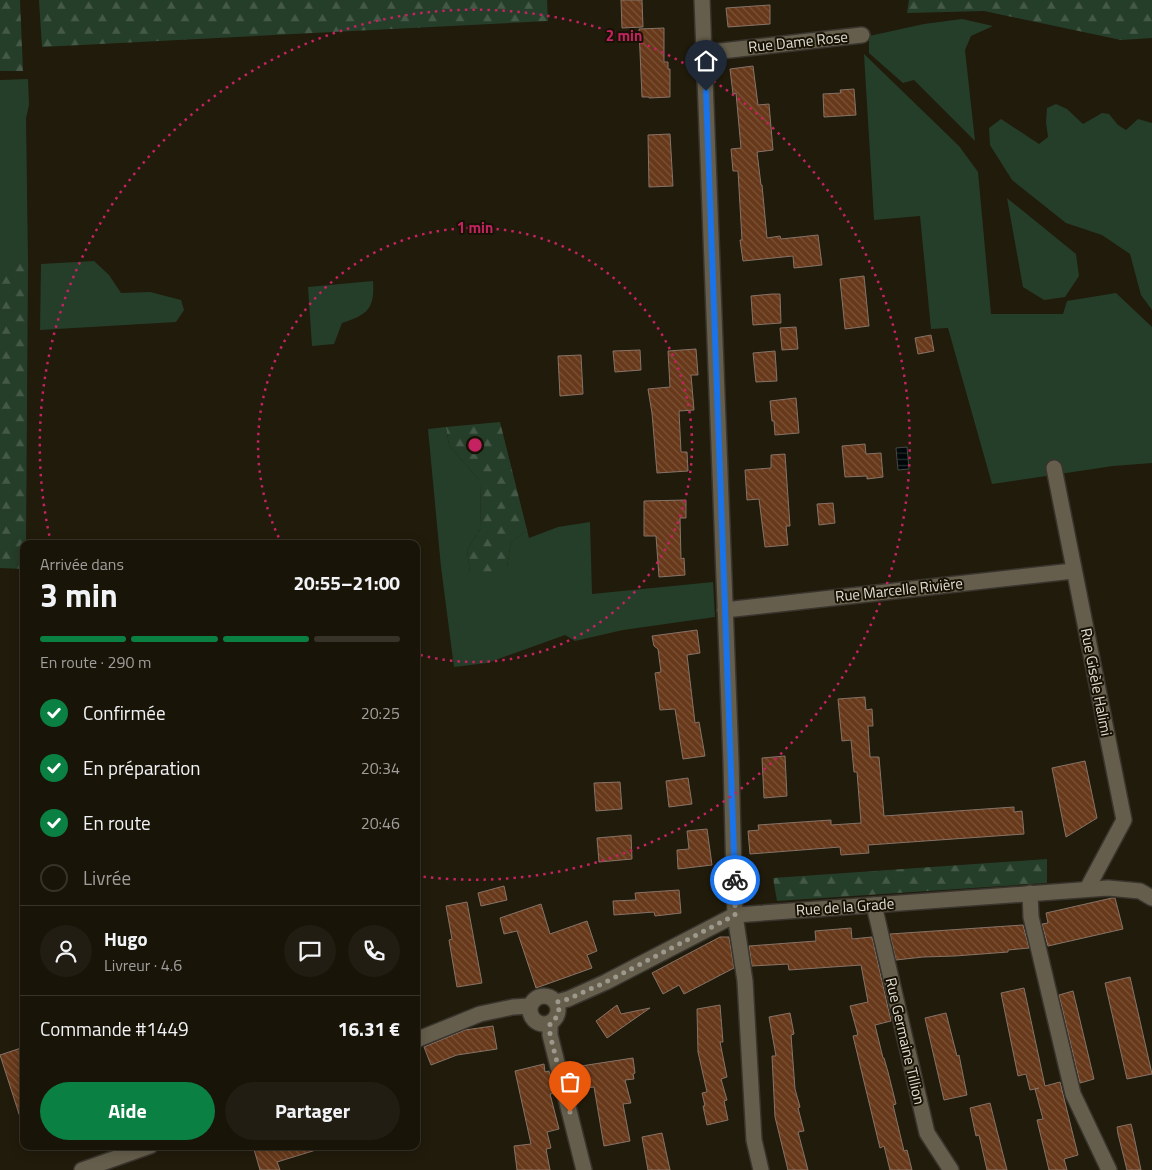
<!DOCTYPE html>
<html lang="fr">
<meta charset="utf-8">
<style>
body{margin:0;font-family:"Titillium Web",sans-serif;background:#221d12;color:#f1f3f6;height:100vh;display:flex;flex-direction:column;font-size:19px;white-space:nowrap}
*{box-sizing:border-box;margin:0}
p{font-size:16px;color:#9f9e9c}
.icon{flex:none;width:28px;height:28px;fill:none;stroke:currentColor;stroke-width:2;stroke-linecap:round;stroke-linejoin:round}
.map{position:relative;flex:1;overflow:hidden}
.drawer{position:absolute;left:20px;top:540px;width:400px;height:610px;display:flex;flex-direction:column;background:#191408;border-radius:10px;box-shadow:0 2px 12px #0003,0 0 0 1px #373329}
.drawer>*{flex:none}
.pin{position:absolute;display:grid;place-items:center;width:42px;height:42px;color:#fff;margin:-51px -21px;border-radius:50% 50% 50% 0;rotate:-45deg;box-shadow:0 0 5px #0007}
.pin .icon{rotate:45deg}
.courier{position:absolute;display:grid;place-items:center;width:50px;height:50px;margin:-25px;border:4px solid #1a73e8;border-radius:50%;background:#fff;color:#222;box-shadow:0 1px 6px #0007}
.head em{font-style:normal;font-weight:700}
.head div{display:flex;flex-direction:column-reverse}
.head{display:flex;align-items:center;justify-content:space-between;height:85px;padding:0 20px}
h1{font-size:32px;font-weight:700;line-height:38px}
.bar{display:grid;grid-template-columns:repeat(4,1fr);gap:8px 5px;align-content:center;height:60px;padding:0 20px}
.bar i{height:6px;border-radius:4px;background:#373329}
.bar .on{background:#0b8043}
.bar p{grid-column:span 4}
.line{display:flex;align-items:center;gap:12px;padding:0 20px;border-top:1px solid #373329}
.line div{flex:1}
.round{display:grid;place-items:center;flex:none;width:52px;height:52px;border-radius:26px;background:#221d12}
ol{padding:0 20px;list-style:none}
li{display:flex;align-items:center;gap:15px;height:55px}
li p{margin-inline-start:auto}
li .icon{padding:5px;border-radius:50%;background:#0b8043;color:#fff;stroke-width:4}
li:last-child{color:#9f9e9c}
li i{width:28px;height:28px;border:2px solid #373329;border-radius:50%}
.button{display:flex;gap:10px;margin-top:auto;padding:10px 20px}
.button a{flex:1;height:58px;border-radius:30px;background:#0b8043;color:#fff;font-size:20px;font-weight:700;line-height:58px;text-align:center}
.button a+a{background:#221d12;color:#f1f3f6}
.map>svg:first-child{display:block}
</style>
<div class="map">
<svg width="1152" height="1170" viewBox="0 0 1152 1170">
<defs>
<pattern id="forest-firs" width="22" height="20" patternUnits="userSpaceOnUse" patternTransform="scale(1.25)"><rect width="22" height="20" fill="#253e29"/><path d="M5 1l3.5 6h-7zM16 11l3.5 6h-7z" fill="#445947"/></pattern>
<pattern id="water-rules" width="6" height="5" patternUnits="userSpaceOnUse" patternTransform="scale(1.25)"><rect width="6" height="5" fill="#000708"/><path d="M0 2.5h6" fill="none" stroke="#252b2b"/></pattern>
<pattern id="building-back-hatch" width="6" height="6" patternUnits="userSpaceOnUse" patternTransform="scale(1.25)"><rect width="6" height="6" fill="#673819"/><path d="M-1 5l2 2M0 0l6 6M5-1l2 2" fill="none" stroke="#7c543a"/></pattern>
</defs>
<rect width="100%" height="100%" fill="#211b0b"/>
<!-- grass -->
<g fill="#253e29">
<path d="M962 19 993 26 971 36 965 50 975 141 914 80 903 83 869 53V36L924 24Z"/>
<path d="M864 54 959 146 978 172 991 314H1063L1067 301 1116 293 1152 327V463L1113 466 992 484 948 328 931 329 920 216 874 220Z"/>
<path d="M28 79 29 105 26 118 28 262H0V80Z"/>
<path d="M1056 104 1067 109 1083 124 1102 113 1109 114 1118 125 1126 130 1138 119 1152 123V310L1141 295 1130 254 1102 235 1066 223 1012 180 990 145 989 128 1001 119 1039 144 1048 137 1046 122 1047 108Z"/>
<path d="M1007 198 1076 254 1079 276 1065 297 1044 300 1023 287Z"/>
<path d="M94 261 109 275 121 293 150 292 181 300 184 310 176 322 40 330 41 264Z"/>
<path d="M373 281C375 309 367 315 342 323L334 344 312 346 308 287Z"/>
<path d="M446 427 449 445 480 481 481 528 467 550 470 572 507 567 511 542 527 530 529 538 558 527 590 522 592 594 713 582 715 617 623 630 575 641 565 635 487 663 454 667 441 567 428 429Z"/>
</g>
<!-- forest -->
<g fill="url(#forest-firs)">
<path d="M0 0H20L23 71H0Z"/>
<path d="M39 0H547L548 21 42 47Z"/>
<path d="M909 0H1152V38L1121 40 984 11 907 13Z"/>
<path d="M0 262H28L26 544H24V569L0 568Z"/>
<path d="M500 422 527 530 511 542 507 567 490 585 470 572 467 550 481 528 480 481 449 445 446 427Z"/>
<path d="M1047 859V883L777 901 773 878Z"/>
</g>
<!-- water -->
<path fill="url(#water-rules)" stroke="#434745" d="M907 447 909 469 898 470 896 448Z"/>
<!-- building -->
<g fill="url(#building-back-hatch)" stroke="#867368">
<path d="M621 0H642L643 27 622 28Z"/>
<path d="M770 5V24L728 27 726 8Z"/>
<path d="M664 28V62H668V69H670V97L649 98V97H642L639 29Z"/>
<path d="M753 66 758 105 769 104 773 150 757 152 761 185H762L767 238 780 236 781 239 818 235 822 265 794 268 793 256 743 261 740 240H742L738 171H733L731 149 741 148 736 93 733 94 730 69Z"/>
<path d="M854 89 856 115 824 117 823 94 841 93 840 90Z"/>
<path d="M670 134 673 186 649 187 648 135Z"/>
<path d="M864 276 869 326 845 329 840 279Z"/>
<path d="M772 294H780L781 323 753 325 751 296Z"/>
<path d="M796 327 798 349 782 350 780 328Z"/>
<path d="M931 335 934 351 918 354 915 338Z"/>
<path d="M696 349 698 375H691L694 410 679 411 681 452H687L688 471 657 473 652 413 648 389 670 387 668 351Z"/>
<path d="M640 350 641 370 615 372 613 351Z"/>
<path d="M775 351 777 381 756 382 753 353Z"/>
<path d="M581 355 583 394 560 396 558 356Z"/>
<path d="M796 398 799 433 775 435 774 421H772L770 401Z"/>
<path d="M865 444 866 454 881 453 883 477 867 479V476L845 477 842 446Z"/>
<path d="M785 454 790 526H786L788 545 765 547 759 499 747 500 745 470 771 468V455Z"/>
<path d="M686 500V518H680L681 559 684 558 685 575 659 577 656 536H644V501Z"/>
<path d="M833 503 835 523 819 525 817 504Z"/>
<path d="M697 630 700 653 687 655 695 723 699 722 705 756 683 759 675 709 660 710 655 673 661 672 658 649 654 646 652 636Z"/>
<path d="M865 697 866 710 872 709 873 726H868L870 757H879L884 816 1014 807V812L1022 811 1024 834 868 845 869 853 841 855 840 847 750 854 748 831 759 830 758 825 831 820V825L861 823 857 772H854L851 740 842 741 838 699Z"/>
<path d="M785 756 787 796 764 798 762 758Z"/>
<path d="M1085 761 1097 818 1066 837 1052 768Z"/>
<path d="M688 778 692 804 669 807 666 781Z"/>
<path d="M620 782 622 809 596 811 594 783Z"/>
<path d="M707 829 712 865 678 869 677 850 689 849 687 831Z"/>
<path d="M631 835 632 859 599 862 597 838Z"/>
<path d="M504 886 507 900 481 906 478 893Z"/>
<path d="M679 890 681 913 655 916 654 912 614 915 613 901 636 900 635 893Z"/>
<path d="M1112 898H1115L1123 929 1048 946 1042 924 1048 923 1046 913Z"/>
<path d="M467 902 482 983 457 987 449 940 452 939 446 906Z"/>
<path d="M541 904 550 934 587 921 597 951 587 955 592 968 536 988 517 931 504 934 500 918Z"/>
<path d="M1023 925 1029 948 1008 950V952L955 956 923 957 896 960 890 934Z"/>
<path d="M851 928 852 939 872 937 891 1021 875 1025 883 1058H884L888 1072 896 1104 893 1105 904 1151 907 1150 912 1170H890L884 1146 880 1148 853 1036 858 1035 850 1006 868 1002 861 965 789 970 788 964 752 966 749 946 816 941 815 931Z"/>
<path d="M720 937H729L734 968 684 994 679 985 663 994 652 973Z"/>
<path d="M1130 977 1152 1074 1127 1079 1105 983Z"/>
<path d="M1024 988 1045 1086 1060 1082 1078 1155 1064 1159 1067 1170H1049L1037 1120 1043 1119 1035 1089 1039 1088 1030 1090 1026 1074 1018 1076 1001 993Z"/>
<path d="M1073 991 1094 1079 1080 1083 1059 995Z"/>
<path d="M617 1005 621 1014 650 1008 607 1038 596 1021Z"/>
<path d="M720 1005 723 1042H720L727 1077 721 1079 727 1100 724 1101 728 1120 707 1125 703 1106H705L702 1093 707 1092 698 1052 697 1009Z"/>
<path d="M790 1013 794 1034 791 1035 795 1089 800 1107 798 1108 804 1131 798 1132 808 1170H788L775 1117 772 1056H776L769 1017Z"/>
<path d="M946 1013 957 1056 959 1055 967 1095 944 1100 925 1018Z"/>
<path d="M493 1026 497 1049 457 1055 431 1065 424 1047 465 1030Z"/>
<path d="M24 1047V1119L21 1120 0 1055Z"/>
<path d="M633 1058 635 1073 633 1074 634 1079 625 1080 631 1103 623 1104 630 1141 604 1146 594 1087 574 1090 568 1068Z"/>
<path d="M544 1064 545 1072 549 1071 555 1093 550 1094 559 1129 547 1132 551 1148 546 1149 550 1170H517L514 1146 531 1144 515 1071Z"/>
<path d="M990 1103 997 1131 1007 1170H987L979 1135 976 1136 970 1108Z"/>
<path d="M1131 1124 1133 1132 1141 1170H1127L1118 1134 1117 1127Z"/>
<path d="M662 1133 670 1170H648L642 1137Z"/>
<path d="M253 1146H315L316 1150 277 1162 280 1170H260Z"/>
</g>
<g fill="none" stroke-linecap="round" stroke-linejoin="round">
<!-- minor casing -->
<g stroke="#39352e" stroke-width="18">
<g id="minor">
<path d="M702 0 731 761 735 915 745 981 754 1140 761 1170"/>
<path d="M704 53 862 35"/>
<path d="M1054 468 1124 820 1087 889"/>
<path d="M725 610 1073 571"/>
<path d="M1030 893 1031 917 1073 1094 1109 1170"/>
<path d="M874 905 927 1133 951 1170"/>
<circle cx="544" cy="1010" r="14"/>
<path d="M557 1002 568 999 606 982 735 915 1108 888 1140 891 1152 898"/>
<path d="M550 1023V1035L584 1170"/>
<path d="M416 1040 480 1014 513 1007 530 1006"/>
<path d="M82 1170 150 1146"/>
</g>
</g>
<!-- minor -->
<use href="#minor" stroke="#655e4c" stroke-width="15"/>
</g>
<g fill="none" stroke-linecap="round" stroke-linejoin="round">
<!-- done -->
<path stroke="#9d988c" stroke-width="5" stroke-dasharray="0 9" d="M570 1112 550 1035V1023C558 1018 561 1011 557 1002L568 999 606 982 735 915V880"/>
<!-- route -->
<path stroke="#1a73e8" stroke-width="6" d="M706 91 735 880"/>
</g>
<!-- distance rings -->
<g fill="none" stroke="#c42261" stroke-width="2.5" stroke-dasharray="2.5 5">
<path d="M282 544A217 217 0 1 1 417 654"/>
<path d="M51 543A435 435 0 1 1 418 876"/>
</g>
<g text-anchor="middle" stroke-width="4" stroke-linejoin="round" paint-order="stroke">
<!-- street labels -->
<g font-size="15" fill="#e0dcd2" stroke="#171204">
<text transform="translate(798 42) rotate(-6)" y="5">Rue Dame Rose</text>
<text transform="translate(899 590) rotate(-6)" y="5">Rue Marcelle Rivière</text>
<text transform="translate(1096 682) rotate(79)" y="5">Rue Gisèle Halimi</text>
<text transform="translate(845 907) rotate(-4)" y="5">Rue de la Grade</text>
<text transform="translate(905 1041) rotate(77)" y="5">Rue Germaine Tillion</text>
</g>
</g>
<circle cx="475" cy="445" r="8" fill="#c42261" stroke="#171204" stroke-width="2.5"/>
<g font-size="15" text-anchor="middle" font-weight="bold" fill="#c42261" stroke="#171204" stroke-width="4" stroke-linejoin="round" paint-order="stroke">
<text x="624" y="41">2 min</text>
<text x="475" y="233">1 min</text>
</g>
</svg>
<div class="pin" style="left:570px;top:1112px;background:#ea580c"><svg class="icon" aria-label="bag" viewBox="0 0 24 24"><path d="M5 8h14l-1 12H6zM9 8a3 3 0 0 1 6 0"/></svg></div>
<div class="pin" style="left:706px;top:91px;background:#1f2937"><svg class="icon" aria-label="home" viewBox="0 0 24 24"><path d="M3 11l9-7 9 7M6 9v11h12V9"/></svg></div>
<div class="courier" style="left:735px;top:880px"><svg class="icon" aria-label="bike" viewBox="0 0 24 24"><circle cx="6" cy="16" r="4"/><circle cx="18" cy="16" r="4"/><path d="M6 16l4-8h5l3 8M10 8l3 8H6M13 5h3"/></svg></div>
<section class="drawer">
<div class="head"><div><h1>3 min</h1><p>Arrivée dans</p></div><em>20:55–21:00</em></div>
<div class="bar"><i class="on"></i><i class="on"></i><i class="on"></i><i></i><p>En route · 290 m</p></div>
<ol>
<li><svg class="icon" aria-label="check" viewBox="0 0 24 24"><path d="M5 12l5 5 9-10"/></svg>Confirmée<p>20:25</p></li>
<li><svg class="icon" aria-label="check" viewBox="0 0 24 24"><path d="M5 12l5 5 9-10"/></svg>En préparation<p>20:34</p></li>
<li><svg class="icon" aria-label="check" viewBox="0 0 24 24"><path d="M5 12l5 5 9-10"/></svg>En route<p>20:46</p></li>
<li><i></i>Livrée</li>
</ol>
<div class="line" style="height:90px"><a class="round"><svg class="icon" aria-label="person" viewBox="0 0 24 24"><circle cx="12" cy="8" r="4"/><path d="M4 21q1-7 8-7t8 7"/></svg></a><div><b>Hugo</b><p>Livreur · 4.6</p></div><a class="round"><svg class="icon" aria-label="chat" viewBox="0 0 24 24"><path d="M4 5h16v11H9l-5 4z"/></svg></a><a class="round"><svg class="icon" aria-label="phone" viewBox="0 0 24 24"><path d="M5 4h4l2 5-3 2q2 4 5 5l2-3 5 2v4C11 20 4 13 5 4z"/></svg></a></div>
<div class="line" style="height:65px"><div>Commande #1449</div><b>16.31 €</b></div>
<div class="button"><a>Aide</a><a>Partager</a></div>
</section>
</div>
